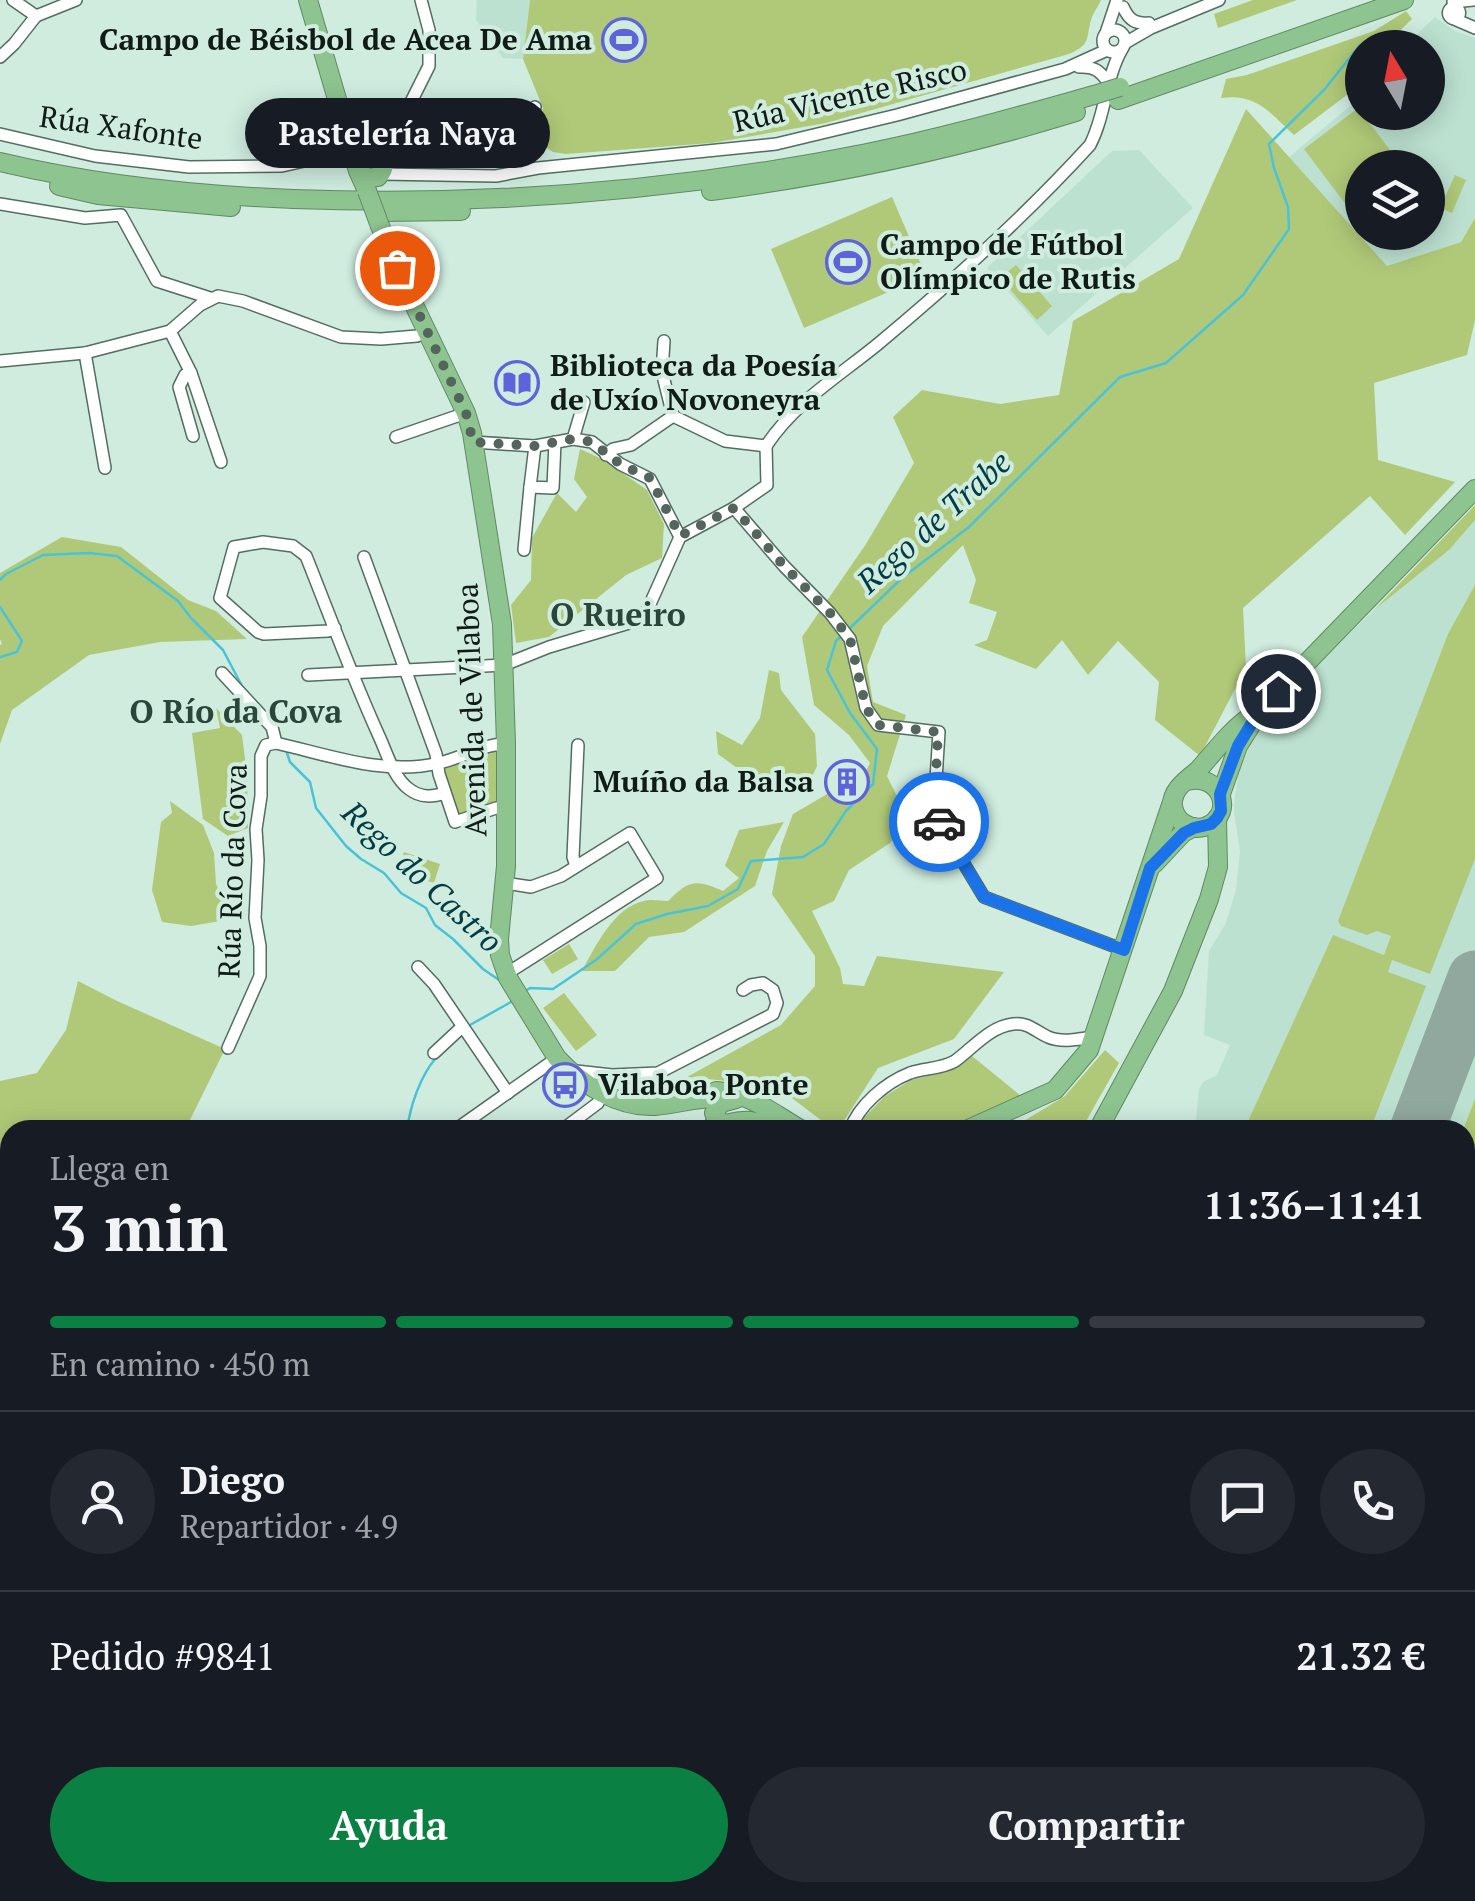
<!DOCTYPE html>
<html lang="es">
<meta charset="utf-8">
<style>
body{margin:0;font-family:"PT Serif",serif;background:#242831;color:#f1f3f6;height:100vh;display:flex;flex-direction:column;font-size:38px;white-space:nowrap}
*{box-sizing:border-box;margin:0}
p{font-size:32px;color:#9ea1a6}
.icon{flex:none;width:55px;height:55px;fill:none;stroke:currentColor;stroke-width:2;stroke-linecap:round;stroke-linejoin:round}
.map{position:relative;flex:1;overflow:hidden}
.sheet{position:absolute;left:0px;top:1120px;width:1475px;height:782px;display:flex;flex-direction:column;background:#171b24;border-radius:30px 30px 0 0;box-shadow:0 5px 25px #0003}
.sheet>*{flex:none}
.needle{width:65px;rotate:350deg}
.fabs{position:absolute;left:1345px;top:30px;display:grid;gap:20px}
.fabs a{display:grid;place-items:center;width:100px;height:100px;border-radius:50%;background:#171b24;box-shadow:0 5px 25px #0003;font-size:50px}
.pin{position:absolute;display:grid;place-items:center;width:85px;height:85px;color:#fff;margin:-42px;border:5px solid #fff;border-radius:50%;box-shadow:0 2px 10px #0007}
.courier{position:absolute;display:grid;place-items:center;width:100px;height:100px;margin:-50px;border:8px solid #1a73e8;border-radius:50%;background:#fff;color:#222;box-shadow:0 2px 12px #0007}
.bubble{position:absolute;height:70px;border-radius:35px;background:#171b24;box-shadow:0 5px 25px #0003;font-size:32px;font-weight:700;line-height:70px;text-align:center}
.head em{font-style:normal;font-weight:700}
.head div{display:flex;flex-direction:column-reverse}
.head{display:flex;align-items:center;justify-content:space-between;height:170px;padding:0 50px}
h1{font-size:65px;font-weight:700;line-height:75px}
.bar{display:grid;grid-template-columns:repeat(4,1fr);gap:15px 10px;align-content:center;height:120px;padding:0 50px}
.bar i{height:12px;border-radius:8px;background:#363941}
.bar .active{background:#0b8043}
.bar p{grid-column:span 4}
.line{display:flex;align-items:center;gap:25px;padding:0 50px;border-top:2px solid #363941}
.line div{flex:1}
.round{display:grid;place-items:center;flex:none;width:105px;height:105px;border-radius:52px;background:#242831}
.action{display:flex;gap:20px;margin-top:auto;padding:20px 50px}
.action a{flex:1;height:115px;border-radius:60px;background:#0b8043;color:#fff;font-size:40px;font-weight:700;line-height:115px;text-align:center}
.action a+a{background:#242831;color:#f1f3f6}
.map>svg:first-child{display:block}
</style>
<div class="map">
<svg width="1475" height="1901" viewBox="0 0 1475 1901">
<rect width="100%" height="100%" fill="#cfecdf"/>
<!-- built -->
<g fill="#bce1d0" fill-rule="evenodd">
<path d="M477 0H530L523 59 503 58 476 20Z"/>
<path d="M1435 17 1455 31 1475 38V218L1461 242 1387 266 1289 157 1362 96V112H1428V48L1404 47ZM1362 168H1428V232H1362Z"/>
<path d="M1139 150 1193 208 1048 336 987 268 1112 151Z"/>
<path d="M1475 520V1445L1465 1451V1130H1195L1199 1089 1203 1082 1217 1075 1230 1045 1204 1035 1209 951 1226 923 1236 890 1240 851 1234 812 1235 794 1240 769 1255 732 1272 708 1374 610 1449 550Z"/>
<path d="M1475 1627V1794L1465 1790V1646Z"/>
<path d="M708 1893H1303L1299 1901H715Z"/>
</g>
<!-- green -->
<g fill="#b0c978">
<path d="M530 0H1101C1100 3 1093 14 1092 17 1085 37 1093 44 1069 54L826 123 712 143 566 154 553 152 540 143 537 136 543 108 523 59Z"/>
<path d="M1253 0H1297L1218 28 1214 14Z"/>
<path d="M1406 11 1412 19 1383 47 1362 48V76L1352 91 1294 135C1270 113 1257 93 1221 98L1226 79 1247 75 1374 31Z"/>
<path d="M1358 108 1403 167 1362 168V226L1304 149Z"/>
<path d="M1246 109 1387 266 1461 242 1475 218V320L1467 355 1374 383 1378 460 1455 482 1405 535 1370 496 1243 608 1246 668 1200 756 1155 720 1159 682 1118 641 1088 675 1062 640 1036 669 974 645 987 640 997 612 969 603 976 580 963 545 883 626 867 666 873 702 906 715 887 776 908 819 890 843 849 870 834 901 812 911 840 968 843 984 864 986 877 956 1004 972 954 1039 878 1068 838 1130H834L776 1086 687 1077 781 1025 815 986V956L772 894 781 846 793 814 834 790 856 791 870 763 849 735 814 705 802 637 866 544 914 463 893 417 922 390 1000 404 1059 395 1073 321 1179 259Z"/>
<path d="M1455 175 1466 180 1452 213 1440 208Z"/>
<path d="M892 197 926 276 804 328 771 249Z"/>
<path d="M1016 265 1052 306 1037 320 1000 278Z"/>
<path d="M580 449 602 459 647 490 664 524 662 558 626 575 549 637 516 643 511 605 531 580 532 538 557 493 576 512 587 497 574 479Z"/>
<path d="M1475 505V520L1449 550 1374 610Z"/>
<path d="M62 537 121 547 188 600 216 611 247 639 160 642 89 655 12 710 0 744V645L2 644 0 639V573Z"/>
<path d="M1475 585V859L1430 974 1392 960 1388 972 1426 986 1370 1130H1244L1333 935 1384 955 1391 936 1377 931 1367 935 1341 926 1338 921 1448 634Z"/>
<path d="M769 670 779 673 781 690 815 734 817 766 803 796 777 776 755 781 718 754 716 731 742 745 760 718Z"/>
<path d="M216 708 242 735 247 774 248 828 228 836 203 819 192 733 220 728Z"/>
<path d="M496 752 501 757 497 802 495 805 459 816 442 770 445 767Z"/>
<path d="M170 801 203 825 214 853 216 884 232 919 191 926 162 922 152 890 161 822 172 813Z"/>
<path d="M784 822 767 851 755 886 684 932 649 937 615 971H582C595 947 614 907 644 901 651 899 661 901 668 901 689 880 696 879 723 891L739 878 725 866 739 830Z"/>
<path d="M404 852 440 864 434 883 398 872Z"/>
<path d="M569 944 578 959 552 974 543 960Z"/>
<path d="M78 981 117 1001 225 1049 185 1130H10V1683H0V1081L37 1073 66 1030Z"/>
<path d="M564 993 597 1035 576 1051 543 1008Z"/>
<path d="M1105 1050 1119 1063 1081 1130H1009L1065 1096Z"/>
<path d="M972 1056 1021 1096 1002 1107 939 1130H859L864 1118 885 1096 911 1080 945 1072Z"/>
<path d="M1475 1099V1249L1469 1262 1465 1286V1130H1463Z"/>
<path d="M140 1892 242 1893 250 1901H136Z"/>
<path d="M941 1893V1892L1081 1893 1077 1901H941Z"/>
<path d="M1171 1893V1892L1278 1893 1275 1901H1168Z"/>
</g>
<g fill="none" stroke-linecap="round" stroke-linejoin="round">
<!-- stream -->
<g stroke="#4ac2d8" stroke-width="2.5">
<path d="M0 580 6 574 43 555 89 553 117 556 178 601 191 618 223 650 242 686 269 716"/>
<path d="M0 607 22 641 17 652 0 657"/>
<path d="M849 629 902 578 969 527 1120 377 1166 363 1243 295 1289 229 1288 207 1274 168 1269 144 1324 90 1360 45"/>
<path d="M286 750 290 762 310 782 316 808 346 846 361 859 384 873 401 893 426 908 435 925 453 939 483 969 499 980"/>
<path d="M525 991 530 988 553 989 596 960 636 924 667 914 708 906 738 889 751 861 803 857 824 844 846 811 873 784 877 749 850 713 827 670 836 641 843 634"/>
<path d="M470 1025 511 1002"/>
<path d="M407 1130C410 1107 420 1076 436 1058"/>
<path d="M0 1597 10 1594"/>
<path d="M1010 1901 1013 1892"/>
</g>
<!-- taxiway -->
<path stroke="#91a89e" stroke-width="22" d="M918 1892 919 1901"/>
<!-- runway -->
<g stroke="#91a89e" stroke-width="55">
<path d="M1417 1130 1475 978"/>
<path d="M1122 1901 1125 1892"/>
</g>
<!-- minor casing -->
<g stroke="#536d62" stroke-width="14">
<g id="minor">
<path d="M13 0 36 16 76 0"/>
<path d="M1453 2 1473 0"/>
<path d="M1123 7C1129 20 1135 24 1149 23"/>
<circle cx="1454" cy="13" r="5.5"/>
<path d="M1452 18 1475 28"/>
<circle cx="1114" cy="41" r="11"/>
<path d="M1106 33 1117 0"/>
<path d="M1125 43 1151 28 1219 0"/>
<path d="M0 57 14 44 36 16"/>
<path d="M1079 67C1094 66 1100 71 1108 82"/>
<path d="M0 134 95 156 189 167 282 166 353 150"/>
<path d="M383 158 429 66V30L421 0"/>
<path d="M384 160 411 153 426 134C458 141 491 144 524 153L535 107"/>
<path d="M382 174 496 176 538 168 776 144 897 115 1065 69 1107 50"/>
<path d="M0 204 85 218 121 215 157 281 210 298"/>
<path d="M170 331 191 373 221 462"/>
<path d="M664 341 662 372 673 416"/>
<path d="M85 353 105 468"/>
<path d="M0 361 85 353 170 331 200 305 218 296 243 301 341 337 381 339 417 336 426 332"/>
<path d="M191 373 185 375 179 387 193 436"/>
<path d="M396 437 466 413"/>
<path d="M573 439 584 402"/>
<path d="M473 442 535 446 573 439 592 442 620 464 650 479 680 537"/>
<path d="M535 446 530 487 553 488 555 442"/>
<path d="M766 446C795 402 839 376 878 344 950 284 1027 214 1090 145 1106 114 1105 79 1122 49"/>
<path d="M606 455 613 449 631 445 673 416 725 441 766 446"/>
<path d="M734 508 784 566 830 613 850 639 866 708 878 725 939 732 935 795 937 819 984 897 1124 950"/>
<path d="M524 550 530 487"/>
<path d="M364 557 436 754 439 774 455 822 496 808H505"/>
<path d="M335 628 328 631 264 634 258 632 220 598 234 547 263 542 293 546 306 556C330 616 352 677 379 736 387 753 393 777 409 789 421 798 432 797 445 793"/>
<path d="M222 673 272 727 276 743"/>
<path d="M308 675 504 665 549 647 629 623 646 613 680 537 734 508 767 485 766 446"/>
<path d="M576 866 573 857 578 745"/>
<path d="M505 883 531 887 561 876 630 833 657 878 506 974"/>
<path d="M418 967 434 984 508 1093"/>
<path d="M228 1048 260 976V946L255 918 258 860 256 829 261 796V756L266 745 276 743C329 755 384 776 439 763 462 758 482 744 506 744"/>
<path d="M434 1053 462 1027"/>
<path d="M576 1071 612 1075 658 1073 773 1014 777 1003 773 990 763 983 751 985 743 990"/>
<path d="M455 1130 557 1058"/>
<path d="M562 1130 598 1103 602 1093"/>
<path d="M707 1130 715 1117"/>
<path d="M850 1130C859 1105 885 1083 910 1073 924 1068 942 1069 955 1061 973 1048 989 1027 1013 1024 1028 1022 1035 1031 1048 1037 1062 1043 1079 1039 1094 1037"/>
<path d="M1468 1532 1475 1528"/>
<path d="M1473 1649 1475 1652"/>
<path d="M0 1832 10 1825"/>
<path d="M334 1892 344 1901"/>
<path d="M699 1892 706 1901"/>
<path d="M375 1901 380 1892"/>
</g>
</g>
<!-- highway casing -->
<g stroke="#628965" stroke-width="20">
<g id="highway">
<path d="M308 0 358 171 367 191"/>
<path d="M1118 100 1404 0"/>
<path d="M0 162C96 185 194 195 293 199 484 206 679 191 867 153 943 138 1019 116 1094 95"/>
<path d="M357 164C368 140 396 156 378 177L368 178 361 174"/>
<path d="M59 186 98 195 231 207"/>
<path d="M711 191C836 175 956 149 1076 112"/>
<path d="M382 212 461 211"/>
<path d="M380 226 404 284 466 413 472 433 502 624 506 744V866L499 939 500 955 508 978 557 1058C581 1084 618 1108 655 1106 679 1104 702 1096 726 1098"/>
<path d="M1187 781C1220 772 1236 813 1207 826 1200 829 1192 828 1185 824 1173 817 1169 801 1177 790 1182 782 1192 776 1199 769 1217 749 1231 729 1254 714"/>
<path d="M1221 794 1238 746 1260 711 1475 489"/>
<path d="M1154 864 1183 833 1194 827"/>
<path d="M716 1091C750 1093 774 1114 802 1130"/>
<path d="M736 1099 721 1103 714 1113 717 1120 725 1124C747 1119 754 1119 776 1130"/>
<path d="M966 1130 1055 1090 1089 1050 1174 796"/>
<path d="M1098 1130 1173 991 1209 899 1218 867 1217 818"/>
<path d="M0 1743 10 1733"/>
</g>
</g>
<!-- minor -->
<use href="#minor" stroke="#fff" stroke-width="11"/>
<!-- highway -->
<use href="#highway" stroke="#8ec48f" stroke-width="18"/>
<!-- highway-bridge casing -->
<g stroke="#628965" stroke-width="20" stroke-linecap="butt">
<g id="highway-bridge">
<path d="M1094 95 1120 87"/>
<path d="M367 191 380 226"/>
</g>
</g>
<!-- highway-bridge -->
<use href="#highway-bridge" stroke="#8ec48f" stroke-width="18"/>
</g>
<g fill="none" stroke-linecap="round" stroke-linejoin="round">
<!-- done -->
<path stroke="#54655d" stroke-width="10" stroke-dasharray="0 18" d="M397 268 466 413 473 442 534 446 573 439 592 442 620 464 650 478 680 536 734 508 784 566 830 613 850 639 866 708 878 725 938 732 935 795 939 822"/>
<!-- route -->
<path stroke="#1a73e8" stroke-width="12" d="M939 822 984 897 1124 950 1150 868 1184 833 1194 828 1211 824 1217 818 1221 811 1220 794 1238 746 1260 710 1278 691"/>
</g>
<!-- icons -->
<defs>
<g id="stadium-ring" transform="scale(2.25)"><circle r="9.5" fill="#cfecdf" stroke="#5f63db" stroke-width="1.5"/><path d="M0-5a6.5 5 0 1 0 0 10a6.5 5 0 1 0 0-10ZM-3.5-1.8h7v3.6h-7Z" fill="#5f63db"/></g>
<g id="library-ring" transform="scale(2.25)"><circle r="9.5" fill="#cfecdf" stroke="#5f63db" stroke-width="1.5"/><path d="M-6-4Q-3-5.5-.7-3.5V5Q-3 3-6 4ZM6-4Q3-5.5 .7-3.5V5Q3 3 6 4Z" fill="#5f63db"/></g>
<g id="building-ring" transform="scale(2.25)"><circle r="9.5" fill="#cfecdf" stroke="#5f63db" stroke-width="1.5"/><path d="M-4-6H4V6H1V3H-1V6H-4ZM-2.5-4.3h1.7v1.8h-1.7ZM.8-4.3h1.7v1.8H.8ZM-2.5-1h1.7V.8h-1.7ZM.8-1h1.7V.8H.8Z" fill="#5f63db"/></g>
<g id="bus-ring" transform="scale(2.25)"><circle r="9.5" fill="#cfecdf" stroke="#5f63db" stroke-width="1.5"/><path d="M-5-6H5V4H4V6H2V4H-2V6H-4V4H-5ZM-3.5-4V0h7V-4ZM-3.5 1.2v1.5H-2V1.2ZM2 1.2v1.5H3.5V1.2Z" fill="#5f63db"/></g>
</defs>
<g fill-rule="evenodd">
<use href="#stadium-ring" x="624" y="40"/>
<use href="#stadium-ring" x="848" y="262"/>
<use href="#library-ring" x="517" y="383"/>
<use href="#building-ring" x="847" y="782"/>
<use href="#bus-ring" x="565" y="1085"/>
</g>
<g text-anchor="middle" stroke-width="8" stroke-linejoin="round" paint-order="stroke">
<!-- poi labels -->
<g font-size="30" font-weight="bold" fill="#111c17" stroke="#cfecdf" text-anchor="start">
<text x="592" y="50" text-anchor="end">Campo de Béisbol de Acea De Ama</text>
<text x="880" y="255">Campo de Fútbol<tspan x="880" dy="34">Olímpico de Rutis</tspan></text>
<text x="550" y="376">Biblioteca da Poesía<tspan x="550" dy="34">de Uxío Novoneyra</tspan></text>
<text x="814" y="792" text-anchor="end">Muíño da Balsa</text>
<text x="598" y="1095">Vilaboa, Ponte</text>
</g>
<!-- street labels -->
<g font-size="30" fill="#111c17" stroke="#cfecdf">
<text transform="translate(850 96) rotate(-13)" y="10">Rúa Vicente Risco</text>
<text transform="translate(121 128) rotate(8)" y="10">Rúa Xafonte</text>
<text transform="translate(472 710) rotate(-92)" y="10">Avenida de Vilaboa</text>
<text transform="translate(233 871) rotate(-88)" y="10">Rúa Río da Cova</text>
</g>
<!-- water labels -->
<g font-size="32" font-style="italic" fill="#023c45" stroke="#cfecdf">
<text transform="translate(934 522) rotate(-42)" y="11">Rego de Trabe</text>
<text transform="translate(422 877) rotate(43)" y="11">Rego do Castro</text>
</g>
<!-- neighbourhood labels -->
<g font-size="32" font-weight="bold" fill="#2c453b" stroke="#cfecdf">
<text x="618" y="626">O Rueiro</text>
<text x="236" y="723">O Río da Cova</text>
</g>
</g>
</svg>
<div class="fabs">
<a><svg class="needle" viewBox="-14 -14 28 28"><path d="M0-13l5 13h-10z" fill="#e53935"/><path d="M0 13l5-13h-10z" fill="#9ea1a6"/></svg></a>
<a><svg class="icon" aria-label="layers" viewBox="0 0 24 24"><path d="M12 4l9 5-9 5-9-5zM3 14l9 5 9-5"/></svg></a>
</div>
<div class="pin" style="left:397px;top:268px;background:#ea580c"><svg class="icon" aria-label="bag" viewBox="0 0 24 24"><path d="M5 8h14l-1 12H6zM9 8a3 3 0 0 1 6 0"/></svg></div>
<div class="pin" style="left:1278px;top:691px;background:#1f2937"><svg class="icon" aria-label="home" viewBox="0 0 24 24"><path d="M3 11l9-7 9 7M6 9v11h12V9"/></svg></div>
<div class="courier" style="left:939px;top:822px"><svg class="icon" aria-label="car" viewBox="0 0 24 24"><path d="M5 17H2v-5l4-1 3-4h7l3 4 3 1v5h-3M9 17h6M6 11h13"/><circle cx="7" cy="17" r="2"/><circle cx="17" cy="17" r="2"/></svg></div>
<div class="bubble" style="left:245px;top:98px;width:305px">Pastelería Naya</div>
<section class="sheet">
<div class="head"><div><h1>3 min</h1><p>Llega en</p></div><em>11:36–11:41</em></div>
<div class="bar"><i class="active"></i><i class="active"></i><i class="active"></i><i></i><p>En camino · 450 m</p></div>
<div class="line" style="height:180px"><a class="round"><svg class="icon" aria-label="person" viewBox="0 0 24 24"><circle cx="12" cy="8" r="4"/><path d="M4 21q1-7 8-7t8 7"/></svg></a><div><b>Diego</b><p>Repartidor · 4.9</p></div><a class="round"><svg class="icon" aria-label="chat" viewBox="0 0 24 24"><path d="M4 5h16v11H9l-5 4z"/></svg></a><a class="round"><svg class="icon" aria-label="phone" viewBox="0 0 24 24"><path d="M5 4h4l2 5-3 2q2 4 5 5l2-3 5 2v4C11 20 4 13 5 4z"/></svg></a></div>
<div class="line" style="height:130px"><div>Pedido #9841</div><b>21.32 €</b></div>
<div class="action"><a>Ayuda</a><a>Compartir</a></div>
</section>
</div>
